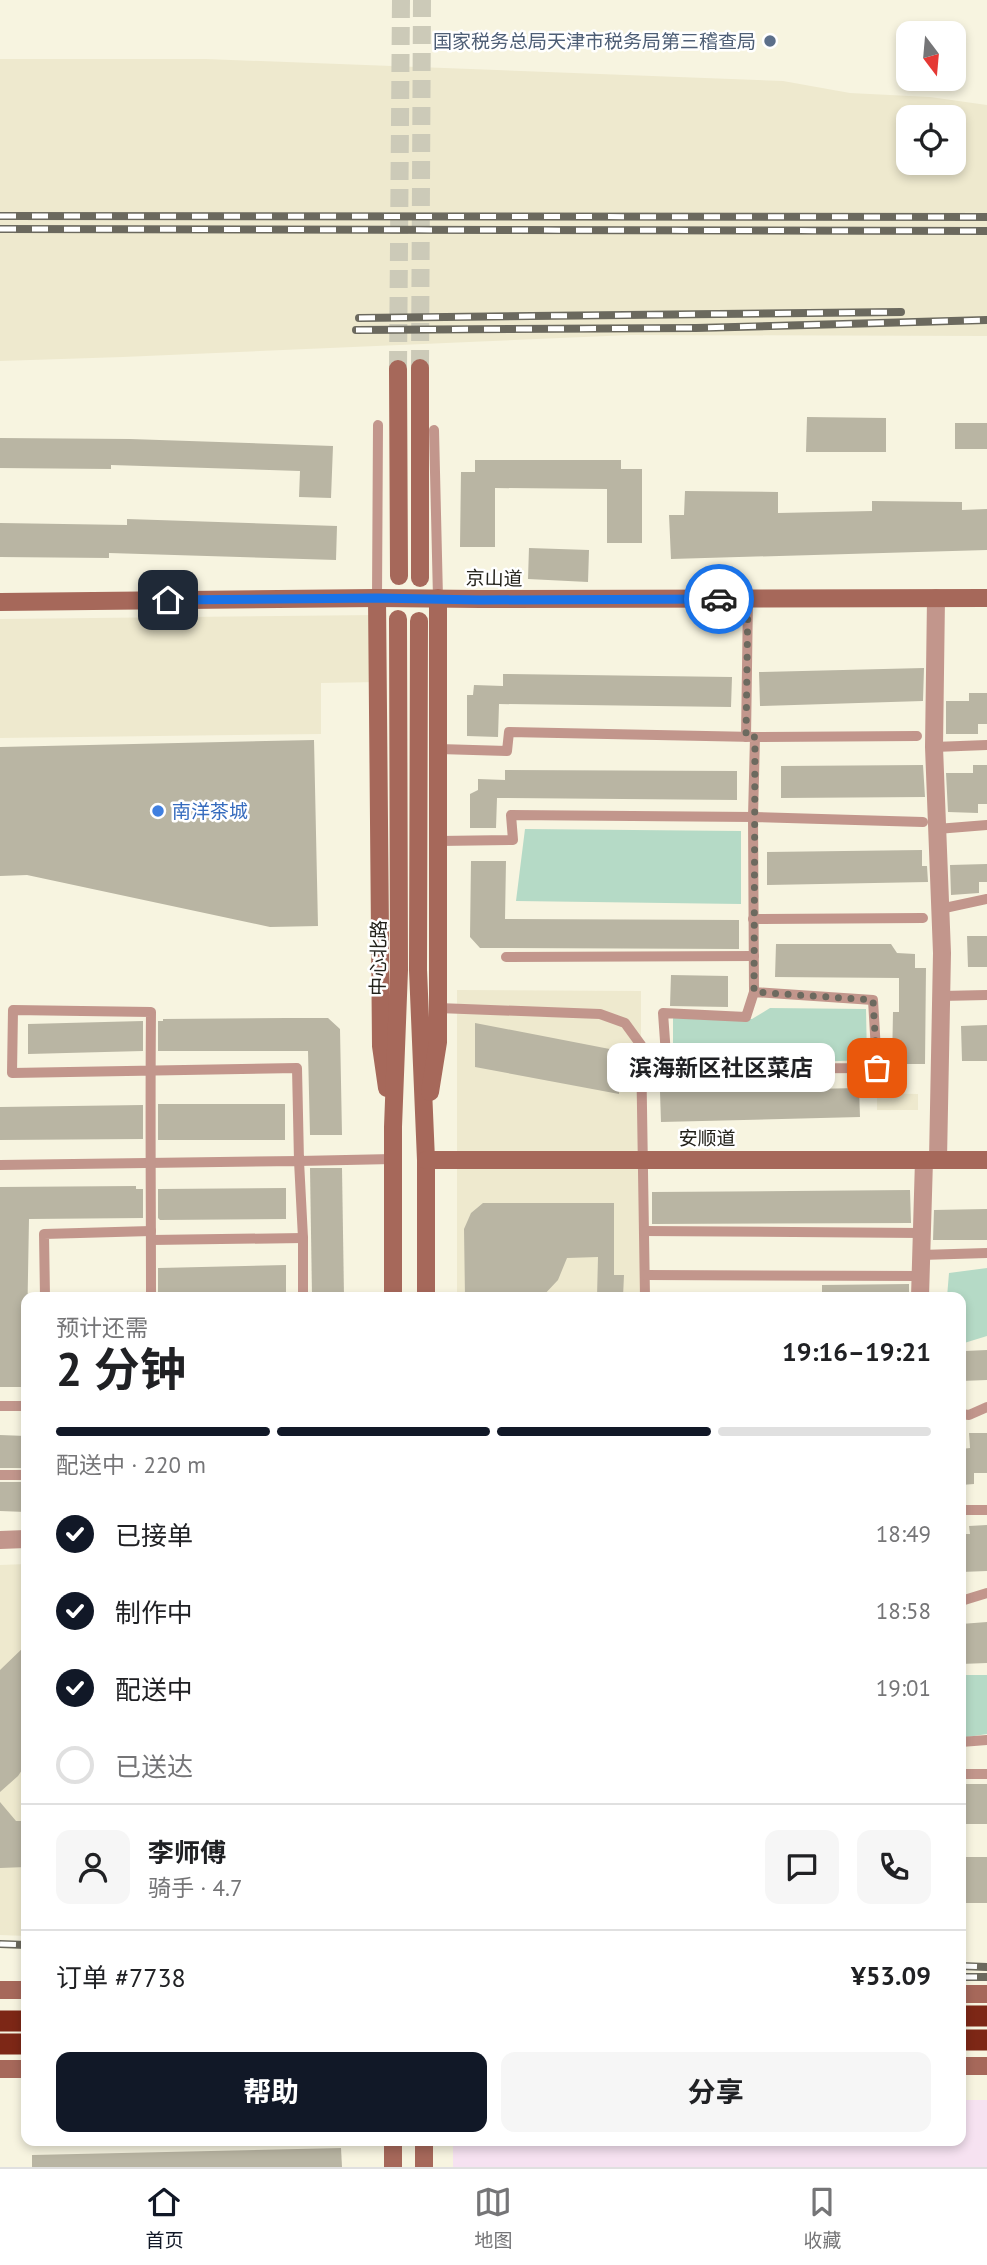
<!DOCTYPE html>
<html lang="zh">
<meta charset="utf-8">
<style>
body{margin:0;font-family:"PT Sans","Noto Sans SC",sans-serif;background:#f6f6f6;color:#202124;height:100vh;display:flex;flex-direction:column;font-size:26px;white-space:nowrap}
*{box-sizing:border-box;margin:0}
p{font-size:23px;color:#757577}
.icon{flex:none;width:38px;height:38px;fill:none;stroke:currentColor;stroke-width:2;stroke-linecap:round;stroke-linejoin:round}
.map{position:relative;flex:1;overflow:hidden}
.sheet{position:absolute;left:21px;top:1292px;width:945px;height:854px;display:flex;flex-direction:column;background:#fff;border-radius:14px;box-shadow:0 4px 10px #0003}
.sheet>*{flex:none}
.needle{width:46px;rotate:164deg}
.tools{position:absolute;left:896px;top:21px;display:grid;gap:14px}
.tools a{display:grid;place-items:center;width:70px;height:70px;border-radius:14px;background:#fff;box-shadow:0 4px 10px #0003;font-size:35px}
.pin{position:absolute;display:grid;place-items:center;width:60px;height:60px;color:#fff;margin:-30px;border-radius:14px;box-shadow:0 4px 10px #0006}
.courier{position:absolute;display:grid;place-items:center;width:70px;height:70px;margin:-35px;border:5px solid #1a73e8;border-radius:50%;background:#fff;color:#222;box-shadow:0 2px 9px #0007}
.bubble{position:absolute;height:49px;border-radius:14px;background:#fff;box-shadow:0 4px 10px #0003;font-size:23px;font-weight:700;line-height:49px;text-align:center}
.overview em{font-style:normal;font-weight:700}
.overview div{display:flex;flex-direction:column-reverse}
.overview{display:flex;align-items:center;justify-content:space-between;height:119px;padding:0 35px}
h1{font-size:46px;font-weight:700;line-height:52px}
.bar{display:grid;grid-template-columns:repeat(4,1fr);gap:10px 7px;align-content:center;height:84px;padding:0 35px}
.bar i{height:9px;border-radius:5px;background:#e0e0e0}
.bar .active{background:#111827}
.bar p{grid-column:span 4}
.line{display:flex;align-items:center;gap:18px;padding:0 35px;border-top:2px solid #e0e0e0}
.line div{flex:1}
.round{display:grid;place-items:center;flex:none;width:74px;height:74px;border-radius:14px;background:#f6f6f6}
ol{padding:0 35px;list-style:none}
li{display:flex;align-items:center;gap:21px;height:77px}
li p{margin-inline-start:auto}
li .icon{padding:7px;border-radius:50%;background:#111827;color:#fff;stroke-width:4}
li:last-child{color:#757577}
li i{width:38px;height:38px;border:4px solid #e0e0e0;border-radius:50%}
.button{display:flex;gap:14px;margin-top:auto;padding:14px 35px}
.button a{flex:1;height:80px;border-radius:14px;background:#111827;color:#fff;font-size:28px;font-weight:700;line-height:80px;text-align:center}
.button a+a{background:#f6f6f6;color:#202124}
.dock{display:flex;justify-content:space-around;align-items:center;height:98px;border-top:2px solid #e0e0e0;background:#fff;font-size:19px;color:#757577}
.dock a{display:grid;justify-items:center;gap:4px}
.dock .active{color:#111827}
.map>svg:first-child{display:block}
</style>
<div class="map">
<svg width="987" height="2167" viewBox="0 0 987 2167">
<rect width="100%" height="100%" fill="#f7f4e0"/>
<!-- built -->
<g fill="#eee9ce" fill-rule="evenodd">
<path d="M0 59H206L783 81 850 93 930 97 987 105V336L630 335 123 357 0 361ZM954 117V163H908V117Z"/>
<path d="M377 615 378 682 321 683V734L0 738V619Z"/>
<path d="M457 990 641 991V1297H457Z"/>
<path d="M877 1093 918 1094V1110H877Z"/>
<path d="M26 1564V1936L0 1935V1565Z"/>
</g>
<!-- education -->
<path fill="#f6e2f1" d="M961 2100H987V2167H453V2144L455 2140H961Z"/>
<!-- green -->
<g fill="#b5dac6">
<path d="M525 829 741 831V904L516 901Z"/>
<path d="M770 1008 866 1009 867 1060 673 1067V1018L752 1019Z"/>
<path d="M987 1268V1336L961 1344V1297H947L949 1273Z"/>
<path d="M961 1675H987V1734L961 1738Z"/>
</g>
<!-- building -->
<g fill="#b9b5a3">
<path d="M807 417 886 418V452H806Z"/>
<rect x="955" y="423" width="32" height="26"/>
<path d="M0 438 130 439 333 446 331 498 299 497 300 471 111 465V469L0 468Z"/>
<path d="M475 460H621V469H642V543H607V489L495 488V547H460L461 472H475Z"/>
<path d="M685 491 778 492V513L872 511V501L962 502V510L987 509V550L671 559 669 515H684Z"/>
<path d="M127 519 337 526 336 560 109 553V558L0 557V523L127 525Z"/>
<path d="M529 548 589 550 588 582 528 579Z"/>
<path d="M924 668 923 701 760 706 759 672Z"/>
<path d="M503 674 732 677 731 707 499 704 498 737 467 736V695H473L474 685 503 686Z"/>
<path d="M969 693H987V724H978V734H946V701H969Z"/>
<path d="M314 740 318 926 270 927 27 875 0 876V747Z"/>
<path d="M923 765 925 797 781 798V766Z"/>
<path d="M973 765H987V804H978V813L948 812 946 773H973Z"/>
<path d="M505 770 737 771V800L497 798 496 828H470V794L478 790V779L505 780Z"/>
<path d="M922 850V866H927L928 882 767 885V852Z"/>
<path d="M471 861H506L505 919 739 920V949L480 948 470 937Z"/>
<path d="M987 864V882H979V893L951 895 950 865Z"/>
<path d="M967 936H987V967H968Z"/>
<path d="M776 944H891L897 953 915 954V968H926L925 1064H892L893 1012H899V978L775 977Z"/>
<path d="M671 975 728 976V1007L670 1006Z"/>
<path d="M287 1018H328L340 1029 342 1135H310L308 1051H158V1021H163V1019Z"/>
<path d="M143 1021V1051L28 1054V1024Z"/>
<path d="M475 1023 620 1051 619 1094 475 1067Z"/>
<path d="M987 1025V1061H962L961 1026Z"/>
<path d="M859 1088 860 1117 661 1122 660 1092Z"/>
<rect x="158" y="1104" width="127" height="36"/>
<path d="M143 1105V1139L0 1140V1107Z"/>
<path d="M310 1168H342L344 1297H312Z"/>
<path d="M136 1186V1189H143V1218L29 1219 26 1387H0V1187Z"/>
<path d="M286 1188V1219L160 1220 158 1218V1189Z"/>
<path d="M910 1190 911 1223 652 1224V1192Z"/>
<path d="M483 1203H614V1275H624L623 1297H597L598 1257 567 1258 558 1280 542 1297H465L464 1229 471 1213Z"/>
<path d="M987 1209V1240H933L934 1210Z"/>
<path d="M286 1265V1297H158V1268Z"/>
<path d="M909 1284V1297H822V1285Z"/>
<path d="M987 1350V1380L961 1381V1360H965V1351Z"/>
<path d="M969 1433H987V1473H974V1484L961 1485V1449L970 1448Z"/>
<path d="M0 1435 26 1436V1468H0Z"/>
<path d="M0 1482H26V1512L0 1511Z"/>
<path d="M987 1525V1571L961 1572V1534H970L969 1526Z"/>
<path d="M987 1622V1663L961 1664V1624Z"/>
<path d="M26 1645V1687L23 1691 26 1764 18 1776 0 1792V1670Z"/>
<rect x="961" y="1784" width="26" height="40"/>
<path d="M0 1802 16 1821H26V1867L0 1868Z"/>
<rect x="961" y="1857" width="26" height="46"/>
<path d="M341 2148 342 2167H32V2155Z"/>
</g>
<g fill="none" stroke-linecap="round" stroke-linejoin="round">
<!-- secondary-tunnel -->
<g stroke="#cccab8" stroke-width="18" stroke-dasharray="18 9" stroke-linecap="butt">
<path d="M420 368 422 0"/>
<path d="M398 369 401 0"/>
</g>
<!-- lane -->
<g stroke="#c2968c" stroke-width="10">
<path d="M434 430 438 598"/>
<path d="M377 598 378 425"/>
<path d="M746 737 748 598"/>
<path d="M755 737 917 736"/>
<path d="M934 747 987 745"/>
<path d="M937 829 987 825"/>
<path d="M439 841 513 840 511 815 753 817 755 737 509 732 507 751 439 749"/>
<path d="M940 909 987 899"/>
<path d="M753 919 923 918"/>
<path d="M506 957 754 956"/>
<path d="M754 992 746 1017 663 1013 667 1069 877 1068 873 1000 754 992 753 817 923 822"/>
<path d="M941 996 987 995"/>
<path d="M438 1008 600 1014 625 1023 641 1045 645 1297"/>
<path d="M0 1165 299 1161 303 1238V1297"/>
<path d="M644 1231 921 1233"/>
<path d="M151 1240 303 1238"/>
<path d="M921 1255 987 1253"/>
<path d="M645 1275 920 1276"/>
<path d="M45 1297 44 1234 151 1231"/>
<path d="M151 1297C151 1202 150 1107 151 1012L13 1010 12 1073 297 1068 299 1161 393 1159"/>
<path d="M0 1406H26"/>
<path d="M961 1414 969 1415 987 1407"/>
<path d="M0 1475H26"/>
<path d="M961 1510H987"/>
<path d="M961 1601 987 1593"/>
<path d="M961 1742 987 1740"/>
<path d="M961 1774H987"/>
</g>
<!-- street -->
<g stroke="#c2968c" stroke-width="18">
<path d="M936 598 934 747 942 953 938 1160"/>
<path d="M920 1297 924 1160"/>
<path d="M0 1540 26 1539"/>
</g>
<!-- secondary -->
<g stroke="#a6685a" stroke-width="18">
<path d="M398 369 399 576"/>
<path d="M420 578V368"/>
<path d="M377 598 381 1046 387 1088"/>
<path d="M0 602 377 598 480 599 987 598"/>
<path d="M419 621 418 970 426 1160V1297"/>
<path d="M430 1092 438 1042V598"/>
<path d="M426 1160H987"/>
<path d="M393 1297V1127L399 970 398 619"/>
<path d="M0 1990H26"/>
<path d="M961 1994H987"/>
<path d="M961 2066H987"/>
<path d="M0 2069H26"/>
<path d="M393 2167V2140"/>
<path d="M424 2167V2140"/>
</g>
<!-- highway -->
<g stroke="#7d2716" stroke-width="21">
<path d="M961 2016H987"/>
<path d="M0 2021H26"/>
<path d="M961 2040H987"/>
<path d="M0 2044H26"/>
</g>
<!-- rail casing -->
<g stroke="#6b695e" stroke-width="8">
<g id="rail">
<path d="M0 216 987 217"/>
<path d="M0 229 987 231"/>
<path d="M359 318 901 312"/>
<path d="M356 330 696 328 987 320"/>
<path d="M0 1944 26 1945"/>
<path d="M961 1966 987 1967"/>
<path d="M961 1977H987"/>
</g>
</g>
<!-- rail -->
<use href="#rail" stroke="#fff" stroke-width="5" stroke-dasharray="16" stroke-linecap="butt"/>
</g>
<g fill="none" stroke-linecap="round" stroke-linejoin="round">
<!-- done -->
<path stroke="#6c6a5f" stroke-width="7" stroke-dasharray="0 12.6" d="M719 599 748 598 746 737H755L754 992 873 1000 877 1068"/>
<!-- route -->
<path stroke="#1a73e8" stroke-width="9" d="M168 600 377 598 480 600 719 599"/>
</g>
<!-- markers -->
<circle fill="#5c6f8a" stroke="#fff" stroke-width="2.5" cx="770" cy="41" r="7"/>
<circle fill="#3f7fe0" stroke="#fff" stroke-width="2.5" cx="158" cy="811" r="7"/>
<g text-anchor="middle" stroke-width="5" stroke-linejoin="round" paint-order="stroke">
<!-- service labels -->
<g font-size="19" fill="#4e5e75" stroke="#fff" text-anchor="end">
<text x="756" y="48">国家税务总局天津市税务局第三稽查局</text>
</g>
<!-- street labels -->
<g font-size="19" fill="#212019" stroke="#fff">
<text transform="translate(494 578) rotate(1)" y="7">京山道</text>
<text transform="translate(378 958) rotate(-89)" y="7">中心北路</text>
<text x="707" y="1145">安顺道</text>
</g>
<!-- shop labels -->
<g font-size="19" fill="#366cbe" stroke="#fff" text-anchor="start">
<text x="172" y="818">南洋茶城</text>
</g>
</g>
</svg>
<div class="tools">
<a><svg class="needle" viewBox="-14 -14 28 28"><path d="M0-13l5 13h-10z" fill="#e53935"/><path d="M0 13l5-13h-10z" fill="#757577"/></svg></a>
<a><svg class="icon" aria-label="locate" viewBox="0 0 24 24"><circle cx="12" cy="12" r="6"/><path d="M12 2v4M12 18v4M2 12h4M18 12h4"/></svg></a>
</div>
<div class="pin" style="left:877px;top:1068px;background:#ea580c"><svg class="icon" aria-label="bag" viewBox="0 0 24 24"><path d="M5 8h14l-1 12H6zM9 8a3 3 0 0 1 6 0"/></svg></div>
<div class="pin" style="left:168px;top:600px;background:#1f2937"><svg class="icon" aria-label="home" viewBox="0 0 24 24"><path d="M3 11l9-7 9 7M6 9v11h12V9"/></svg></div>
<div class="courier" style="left:719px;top:599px"><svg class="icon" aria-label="car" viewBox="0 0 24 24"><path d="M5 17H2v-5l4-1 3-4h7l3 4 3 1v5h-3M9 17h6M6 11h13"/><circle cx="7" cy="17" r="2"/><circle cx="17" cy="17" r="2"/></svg></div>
<div class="bubble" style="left:607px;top:1043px;width:228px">滨海新区社区菜店</div>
<section class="sheet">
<div class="overview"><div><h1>2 分钟</h1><p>预计还需</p></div><em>19:16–19:21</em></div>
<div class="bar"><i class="active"></i><i class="active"></i><i class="active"></i><i></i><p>配送中 · 220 m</p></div>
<ol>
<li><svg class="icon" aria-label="check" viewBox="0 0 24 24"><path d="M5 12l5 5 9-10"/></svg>已接单<p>18:49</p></li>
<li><svg class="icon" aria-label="check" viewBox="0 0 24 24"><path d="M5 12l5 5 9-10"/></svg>制作中<p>18:58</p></li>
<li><svg class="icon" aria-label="check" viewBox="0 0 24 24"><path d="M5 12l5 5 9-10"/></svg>配送中<p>19:01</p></li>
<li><i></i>已送达</li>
</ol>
<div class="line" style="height:126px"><a class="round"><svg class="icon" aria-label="person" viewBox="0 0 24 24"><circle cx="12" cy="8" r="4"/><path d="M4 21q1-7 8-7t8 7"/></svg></a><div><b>李师傅</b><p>骑手 · 4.7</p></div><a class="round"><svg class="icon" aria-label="chat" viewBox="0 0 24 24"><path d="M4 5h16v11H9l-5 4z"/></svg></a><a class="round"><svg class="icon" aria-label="phone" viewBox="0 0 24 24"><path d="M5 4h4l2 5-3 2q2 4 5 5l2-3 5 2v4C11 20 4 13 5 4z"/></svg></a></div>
<div class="line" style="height:91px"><div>订单 #7738</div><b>¥53.09</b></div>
<div class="button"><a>帮助</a><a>分享</a></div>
</section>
</div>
<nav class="dock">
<a class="active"><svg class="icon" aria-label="home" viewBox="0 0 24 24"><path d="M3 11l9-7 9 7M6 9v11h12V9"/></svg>首页</a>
<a><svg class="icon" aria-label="map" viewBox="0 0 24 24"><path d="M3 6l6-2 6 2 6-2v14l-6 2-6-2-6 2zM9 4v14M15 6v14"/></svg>地图</a>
<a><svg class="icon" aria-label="saved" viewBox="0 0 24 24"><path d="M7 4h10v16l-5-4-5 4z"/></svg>收藏</a>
</nav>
